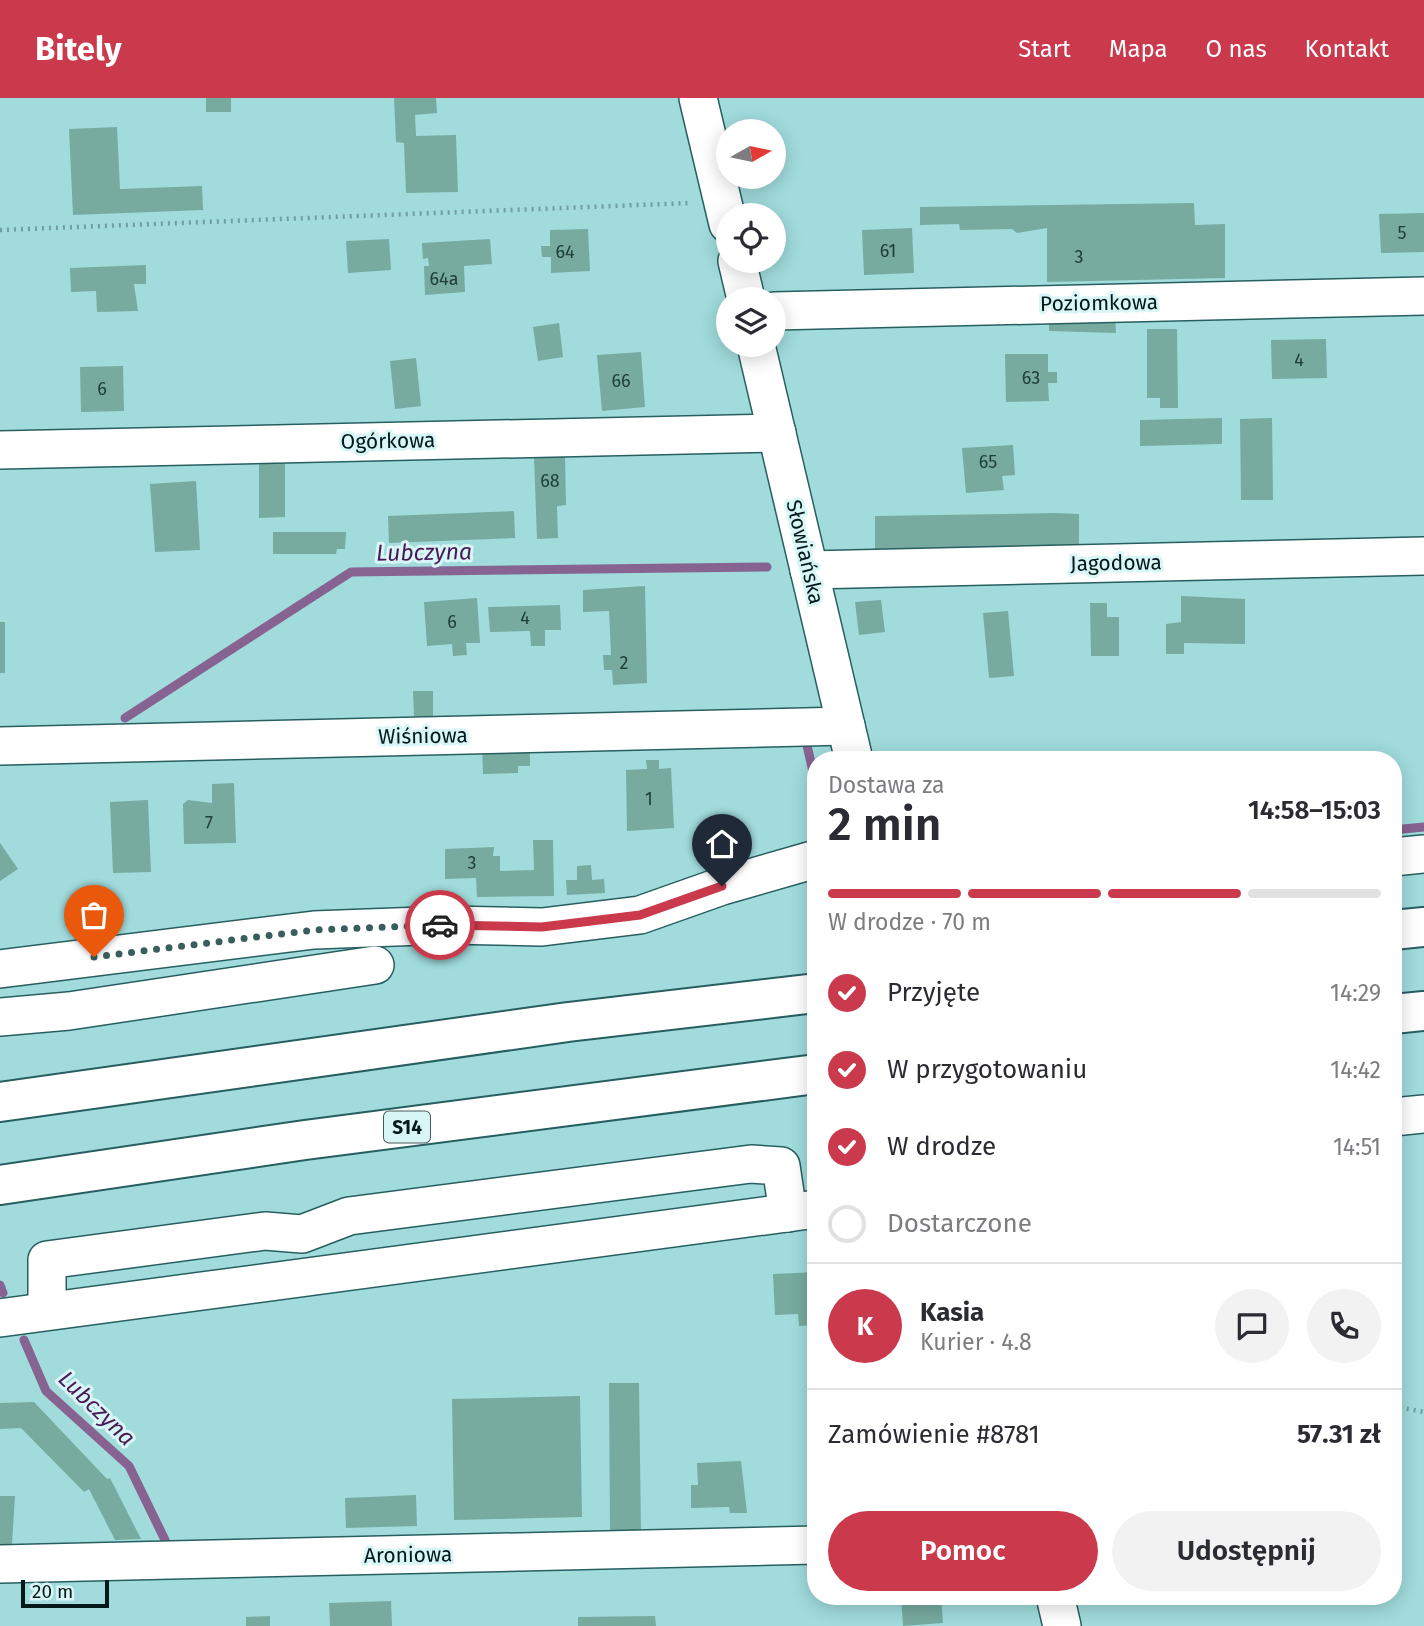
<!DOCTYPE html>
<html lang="pl">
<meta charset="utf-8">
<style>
body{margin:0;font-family:"Fira Sans",sans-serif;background:#f2f2f3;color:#2b2b33;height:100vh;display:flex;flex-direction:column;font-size:26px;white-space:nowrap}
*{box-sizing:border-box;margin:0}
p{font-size:23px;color:#7c7c81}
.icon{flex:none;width:38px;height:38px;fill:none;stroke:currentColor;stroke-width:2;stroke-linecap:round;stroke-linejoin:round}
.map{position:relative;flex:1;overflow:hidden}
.panel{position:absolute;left:807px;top:653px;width:595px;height:854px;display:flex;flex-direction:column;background:#fff;border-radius:28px;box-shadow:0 4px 18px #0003}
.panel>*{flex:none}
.needle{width:46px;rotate:81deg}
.fabs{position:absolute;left:716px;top:21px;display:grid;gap:14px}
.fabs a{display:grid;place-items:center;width:70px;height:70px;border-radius:50%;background:#fff;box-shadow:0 4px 18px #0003;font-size:35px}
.scale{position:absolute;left:21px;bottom:18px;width:88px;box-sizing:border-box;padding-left:7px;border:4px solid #031919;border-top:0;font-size:19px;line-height:24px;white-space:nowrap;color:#031919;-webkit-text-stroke:5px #d9f6f6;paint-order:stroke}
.pin{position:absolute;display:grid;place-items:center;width:60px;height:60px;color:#fff;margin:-72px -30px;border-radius:50% 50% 50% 0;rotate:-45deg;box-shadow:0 0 7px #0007}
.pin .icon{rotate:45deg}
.courier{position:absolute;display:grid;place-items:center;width:70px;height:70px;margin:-35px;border:5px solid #ca3a4c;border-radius:50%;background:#fff;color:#222;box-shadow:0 2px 9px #0007}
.head em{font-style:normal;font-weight:600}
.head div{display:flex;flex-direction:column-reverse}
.head{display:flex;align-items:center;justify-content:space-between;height:119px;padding:0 21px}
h1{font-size:46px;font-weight:600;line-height:52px}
.bar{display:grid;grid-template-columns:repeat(4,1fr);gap:10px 7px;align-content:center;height:84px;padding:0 21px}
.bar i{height:9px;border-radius:5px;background:#e1e1e2}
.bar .active{background:#ca3a4c}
.bar p{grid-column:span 4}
.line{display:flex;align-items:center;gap:18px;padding:0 21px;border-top:2px solid #e1e1e2}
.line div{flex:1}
.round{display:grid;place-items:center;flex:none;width:74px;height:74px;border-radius:37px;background:#f2f2f3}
ol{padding:0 21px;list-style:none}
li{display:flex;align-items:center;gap:21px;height:77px}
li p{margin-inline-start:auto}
li .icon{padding:7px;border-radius:50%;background:#ca3a4c;color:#fff;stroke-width:4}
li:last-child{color:#7c7c81}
li i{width:38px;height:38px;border:4px solid #e1e1e2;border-radius:50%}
.action{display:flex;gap:14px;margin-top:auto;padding:14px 21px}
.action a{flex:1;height:80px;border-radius:42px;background:#ca3a4c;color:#fff;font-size:28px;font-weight:600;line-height:80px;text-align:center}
.action a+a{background:#f2f2f3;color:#2b2b33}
header{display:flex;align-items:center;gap:42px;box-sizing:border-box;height:98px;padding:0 35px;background:#ca3a4c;color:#fff}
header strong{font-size:33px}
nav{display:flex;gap:38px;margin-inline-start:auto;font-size:24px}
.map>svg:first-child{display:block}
</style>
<header>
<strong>Bitely</strong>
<nav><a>Start</a><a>Mapa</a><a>O nas</a><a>Kontakt</a></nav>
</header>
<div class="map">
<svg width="1424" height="1528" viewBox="0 0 1424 1528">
<rect width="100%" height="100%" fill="#a1dbdc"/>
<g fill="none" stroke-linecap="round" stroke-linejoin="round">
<!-- stream -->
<g stroke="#876392" stroke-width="9">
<path d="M125 620 351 474 767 469"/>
<path d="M806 643 816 687"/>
<path d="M1393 732 1424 729"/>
<path d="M0 1187 3 1195"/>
<path d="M24 1242 46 1293 129 1368 165 1442"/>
</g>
</g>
<!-- building -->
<g fill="#77ab9f">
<rect x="206" y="0" width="25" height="14"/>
<path d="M394 0H436L437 15 415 17 416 38 456 37 458 94 406 95 404 45 396 44Z"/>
<path d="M117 29 120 91 202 88 203 112 73 117 69 31Z"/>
<path d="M1194 105 1195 127 1225 126V180L1047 184V130L1017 135 1012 131 960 132 959 126 920 127V109Z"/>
<path d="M1424 115V154L1381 155 1379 116Z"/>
<path d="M912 130 914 175 864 177 862 132Z"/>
<path d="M588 131 590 173 551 175V159H542L541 148H550V132Z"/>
<path d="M389 141 391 172 348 175 346 143Z"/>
<path d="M490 141 492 166 464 168 465 194 425 197 424 168H429L428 160 423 161 422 145Z"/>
<path d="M146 167V186H134L138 213 97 214 96 193 71 194 70 170Z"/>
<path d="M1115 213 1116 235 1049 233V216Z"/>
<path d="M559 225 563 259 538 263 533 229Z"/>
<path d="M1147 231H1177L1178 310H1160V300H1147Z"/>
<path d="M1326 241 1327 280 1272 281 1271 242Z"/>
<path d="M641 254 645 309 602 313 597 257Z"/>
<path d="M1005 256H1048V274H1057V285H1048L1049 303 1006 304Z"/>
<path d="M416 260 421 308 395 311 390 263Z"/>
<path d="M123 268 124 313 81 314 80 269Z"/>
<path d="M1222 320V346L1140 348V322Z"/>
<path d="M1272 320 1273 402H1241L1240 321Z"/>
<path d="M1013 347 1015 377 1002 378 1004 392 966 395 962 350Z"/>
<path d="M259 358H285V419L259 420Z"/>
<path d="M565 358 566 407 557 408 558 440 537 441 534 359Z"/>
<path d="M196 383 200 452 155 454 150 386Z"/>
<path d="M514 413 515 440 389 445 388 418Z"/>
<path d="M1056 415 1079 416V454L875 457V418Z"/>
<path d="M273 434H346L345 451H337L336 456H273Z"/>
<path d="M645 488 647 585 613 587 612 572H604L603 557H611L609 513 583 514V492Z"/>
<path d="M1181 498 1245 501V546L1184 545V556H1166V526L1181 524Z"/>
<path d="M477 500 480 545H466L467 557 453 558 452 546 427 548 424 504Z"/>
<path d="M881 502 885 534 859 537 855 504Z"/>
<path d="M1090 505H1107V519H1119V558H1091Z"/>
<path d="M560 507 561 532H545V548H531L530 533 490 534 488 509Z"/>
<path d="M1008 513 1014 578 989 580 983 515Z"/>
<rect x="0" y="524" width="5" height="51"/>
<path d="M413 593H433V618H414Z"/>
<path d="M482 648H530V668H518V675L483 676Z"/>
<path d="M646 662H659V671L671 670 674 730 627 733 626 672 647 671Z"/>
<path d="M234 685 236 745 184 746 183 706 188 702 212 705V686Z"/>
<path d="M148 702 151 774 113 775 110 704Z"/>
<path d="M533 742H553L554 798 477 799 476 780 445 781V751L494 749 493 758H500V773L534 772Z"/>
<path d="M0 745 18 771 0 783Z"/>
<path d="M591 767 592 782 604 781 605 795 567 797 566 782H577V768Z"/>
<path d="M816 1174V1227L799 1228 798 1216 775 1217 773 1176Z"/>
<path d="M609 1285H639L641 1434H610Z"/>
<path d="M580 1298 582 1419 454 1422 452 1301Z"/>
<path d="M34 1304 107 1381 110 1380 141 1441 115 1442 89 1391 84 1394 21 1330 0 1331V1305Z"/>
<path d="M741 1363 747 1415H730L729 1409 691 1410V1387H698L697 1365Z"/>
<path d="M416 1397 417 1428 346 1430 345 1400Z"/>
<path d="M0 1398H15L12 1446H0Z"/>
<path d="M901 1498H941L943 1525 903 1528Z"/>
<path d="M391 1503 392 1528H330L329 1505Z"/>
<path d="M270 1518V1528H246V1519Z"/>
<path d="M655 1518 656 1528H578V1519Z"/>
</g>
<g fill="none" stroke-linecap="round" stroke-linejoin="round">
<!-- minor casing -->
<g stroke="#275f61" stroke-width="40">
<g id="minor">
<path d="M698 0 728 126"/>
<path d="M737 163 746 201"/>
<path d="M774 213 1424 198"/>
<path d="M756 247 854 662"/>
<path d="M0 352 777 335"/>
<path d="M809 472 1424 458"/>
<path d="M0 648 846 628"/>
<path d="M1393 759 1424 756"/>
<path d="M0 871 314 832 449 827 542 829 640 817 722 788 816 761"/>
<path d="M0 919 69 913 375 867"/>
<path d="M1393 1019 1424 1016"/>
<path d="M47 1213V1162L265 1133 302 1136 349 1118 751 1066 781 1068 788 1115"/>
<path d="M0 1220 816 1111"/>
<path d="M0 1466 816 1447"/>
<path d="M1055 1498 1062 1528"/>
</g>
</g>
<!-- highway casing -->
<g stroke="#275f61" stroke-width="42">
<g id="highway">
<path d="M1393 832 1424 829"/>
<path d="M1393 916 1424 913"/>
<path d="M0 1004 568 924 816 895"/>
<path d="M0 1087 305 1042 816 976"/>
</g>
</g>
<!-- path -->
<g stroke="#709e9f" stroke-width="4.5" stroke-dasharray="2 5" stroke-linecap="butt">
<path d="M0 132 690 105"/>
<path d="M1393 1308 1424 1314"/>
</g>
<!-- minor -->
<use href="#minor" stroke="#fff" stroke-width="37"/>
<!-- highway -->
<use href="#highway" stroke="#fff" stroke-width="38"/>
</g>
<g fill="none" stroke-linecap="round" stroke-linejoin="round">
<!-- done -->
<path stroke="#3a5d5d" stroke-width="7" stroke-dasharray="0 12.6" d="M94 859 314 832 440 827"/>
<!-- route -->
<path stroke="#ca3a4c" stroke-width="9" d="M440 827 542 829 640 817 722 788"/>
</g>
<g text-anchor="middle" stroke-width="6" stroke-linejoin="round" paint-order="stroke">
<!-- number labels -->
<g font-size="18" fill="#203e3a">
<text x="1402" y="141">5</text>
<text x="888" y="159">61</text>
<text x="565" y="160">64</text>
<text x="1079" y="165">3</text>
<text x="444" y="187">64a</text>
<text x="1299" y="268">4</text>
<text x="1031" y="286">63</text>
<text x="621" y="289">66</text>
<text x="102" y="297">6</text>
<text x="988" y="370">65</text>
<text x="550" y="389">68</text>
<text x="525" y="526">4</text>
<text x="452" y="530">6</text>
<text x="624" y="571">2</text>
<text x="649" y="707">1</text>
<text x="209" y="731">7</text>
<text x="472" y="771">3</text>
</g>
<!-- shield labels -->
<rect fill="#d9f6f6" stroke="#435b5b" stroke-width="2" x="384" y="1013.5" width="46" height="31" rx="5"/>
<g font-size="19" font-weight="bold" fill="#031919">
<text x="407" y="1036">S14</text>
</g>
<!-- street labels -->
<g font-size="21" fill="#031919" stroke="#d9f6f6">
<text transform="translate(1099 205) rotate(-1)" y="7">Poziomkowa</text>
<text transform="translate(388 343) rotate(-1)" y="7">Ogórkowa</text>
<text transform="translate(805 454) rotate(77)" y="7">Słowiańska</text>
<text transform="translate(1116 465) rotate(-1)" y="7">Jagodowa</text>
<text transform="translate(423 638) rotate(-1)" y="7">Wiśniowa</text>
<text transform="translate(408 1457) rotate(-1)" y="7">Aroniowa</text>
</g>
<!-- water labels -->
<g font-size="23" font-style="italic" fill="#491957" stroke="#d9f6f6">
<text transform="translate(424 454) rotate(-1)" y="8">Lubczyna</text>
<text transform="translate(97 1310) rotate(44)" y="8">Lubczyna</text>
</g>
</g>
</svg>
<div class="fabs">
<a><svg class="needle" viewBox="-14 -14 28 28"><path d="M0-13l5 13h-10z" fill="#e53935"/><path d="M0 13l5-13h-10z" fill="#7c7c81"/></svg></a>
<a><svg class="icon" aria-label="locate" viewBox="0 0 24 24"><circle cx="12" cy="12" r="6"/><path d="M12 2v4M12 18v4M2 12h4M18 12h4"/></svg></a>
<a><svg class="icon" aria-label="layers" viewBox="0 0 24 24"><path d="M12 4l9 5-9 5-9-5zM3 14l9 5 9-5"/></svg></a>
</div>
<div class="scale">20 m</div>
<div class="pin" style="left:94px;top:859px;background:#ea580c"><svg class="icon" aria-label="bag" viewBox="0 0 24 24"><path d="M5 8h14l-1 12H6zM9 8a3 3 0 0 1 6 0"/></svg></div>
<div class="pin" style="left:722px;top:788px;background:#1f2937"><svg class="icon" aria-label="home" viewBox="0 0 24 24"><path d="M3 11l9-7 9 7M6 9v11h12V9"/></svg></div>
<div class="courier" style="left:440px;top:827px"><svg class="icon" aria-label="car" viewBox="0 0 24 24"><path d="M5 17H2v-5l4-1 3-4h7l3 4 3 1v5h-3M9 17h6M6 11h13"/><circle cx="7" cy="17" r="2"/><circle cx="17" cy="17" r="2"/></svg></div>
<section class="panel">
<div class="head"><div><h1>2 min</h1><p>Dostawa za</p></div><em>14:58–15:03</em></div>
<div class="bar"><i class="active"></i><i class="active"></i><i class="active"></i><i></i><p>W drodze · 70 m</p></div>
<ol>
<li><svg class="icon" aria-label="check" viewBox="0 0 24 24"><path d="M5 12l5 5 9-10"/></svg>Przyjęte<p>14:29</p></li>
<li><svg class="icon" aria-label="check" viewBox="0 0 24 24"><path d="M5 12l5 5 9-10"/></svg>W przygotowaniu<p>14:42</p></li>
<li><svg class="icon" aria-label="check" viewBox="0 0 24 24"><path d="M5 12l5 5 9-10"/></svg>W drodze<p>14:51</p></li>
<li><i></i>Dostarczone</li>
</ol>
<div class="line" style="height:126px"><b class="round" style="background:#ca3a4c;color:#fff">K</b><div><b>Kasia</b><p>Kurier · 4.8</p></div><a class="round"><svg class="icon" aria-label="chat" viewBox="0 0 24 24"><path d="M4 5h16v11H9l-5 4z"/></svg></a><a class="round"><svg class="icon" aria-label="phone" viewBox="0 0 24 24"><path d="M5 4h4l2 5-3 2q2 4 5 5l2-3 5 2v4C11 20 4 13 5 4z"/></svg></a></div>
<div class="line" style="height:91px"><div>Zamówienie #8781</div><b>57.31 zł</b></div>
<div class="action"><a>Pomoc</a><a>Udostępnij</a></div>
</section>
</div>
